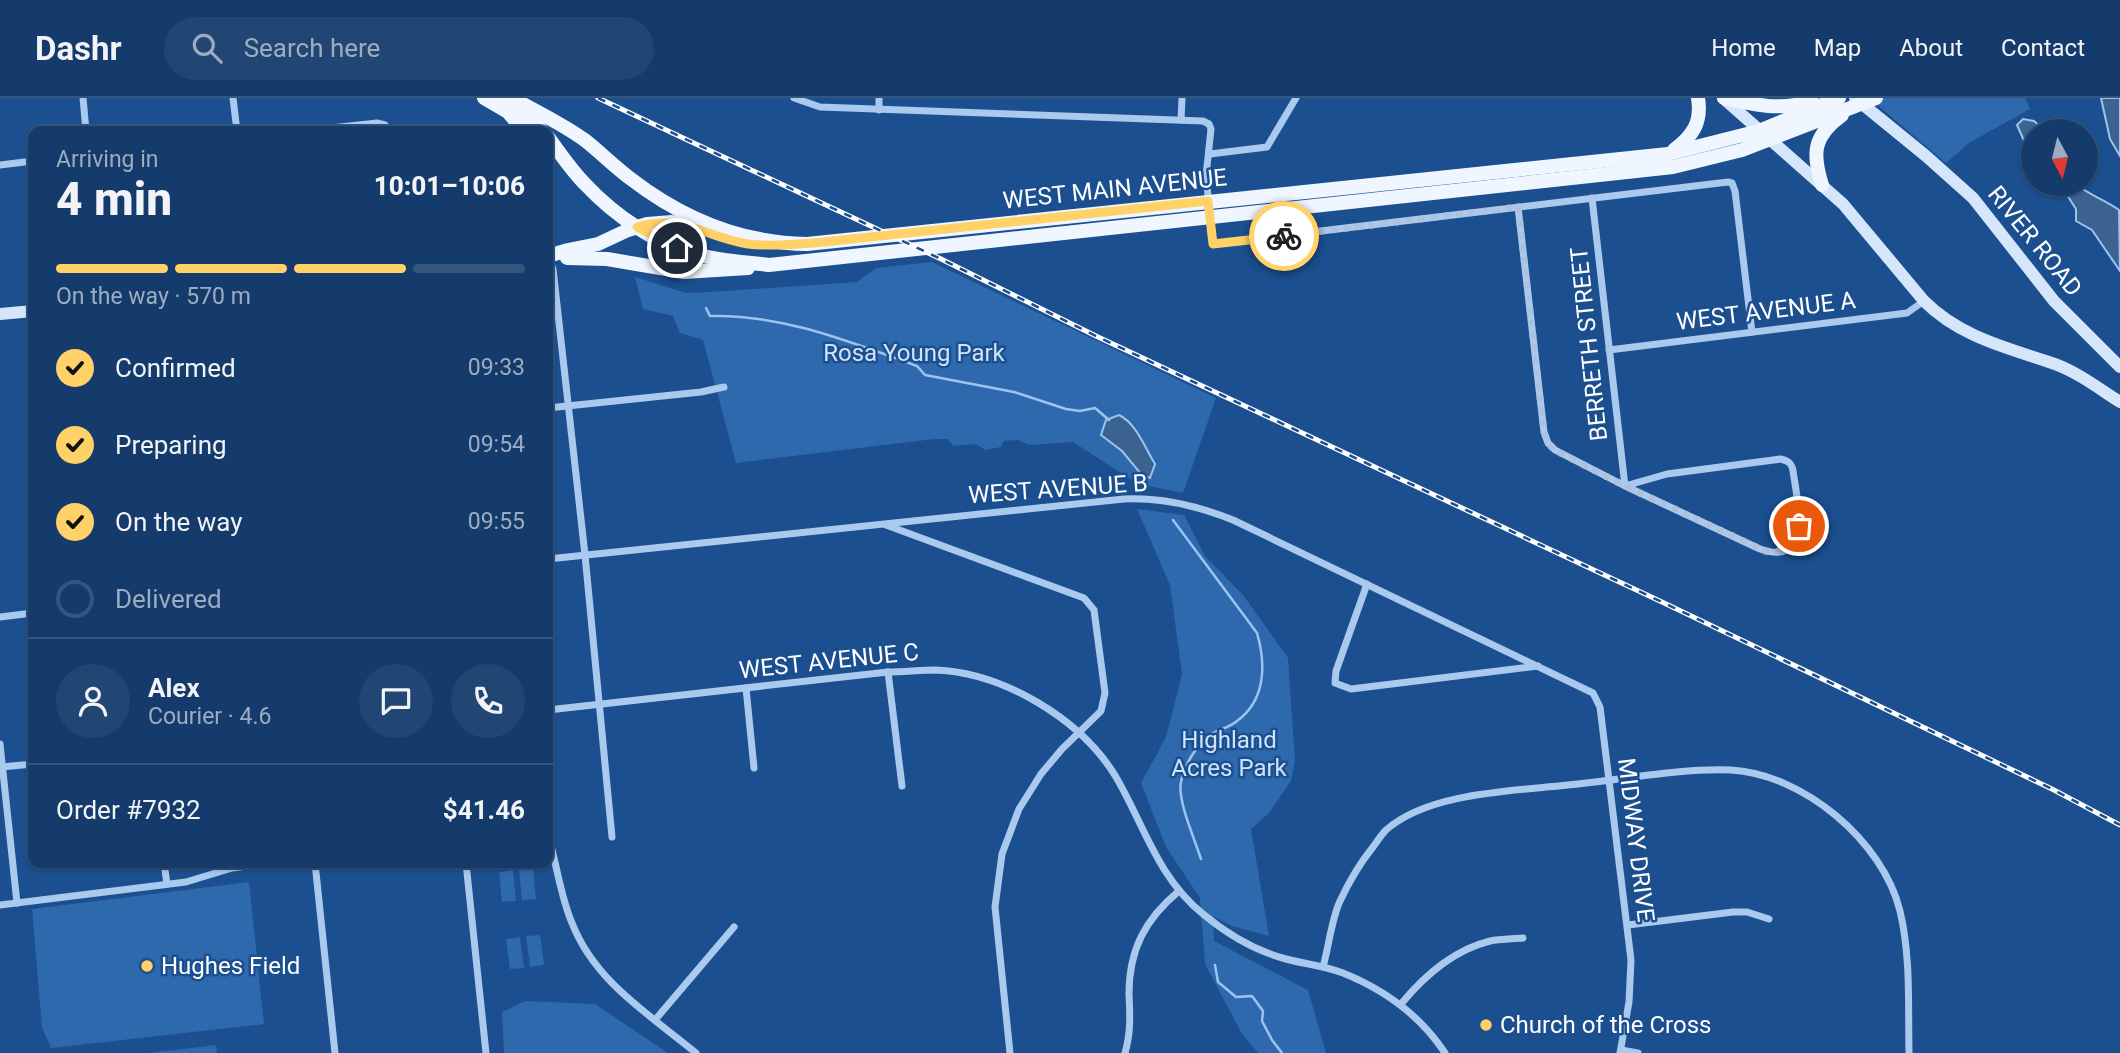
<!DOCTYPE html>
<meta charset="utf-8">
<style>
body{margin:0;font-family:Roboto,sans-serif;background:#214673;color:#f1f3f6;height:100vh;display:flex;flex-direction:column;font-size:26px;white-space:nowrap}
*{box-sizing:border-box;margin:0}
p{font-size:23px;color:#9dadc1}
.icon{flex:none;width:38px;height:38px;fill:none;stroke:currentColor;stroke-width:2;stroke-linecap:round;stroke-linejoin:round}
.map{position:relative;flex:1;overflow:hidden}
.side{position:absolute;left:28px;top:28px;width:525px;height:742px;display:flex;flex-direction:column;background:#143b6b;border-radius:14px;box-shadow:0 2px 5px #0004,0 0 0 2px #33557e}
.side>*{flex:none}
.needle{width:46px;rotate:173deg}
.fabs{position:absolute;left:2021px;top:21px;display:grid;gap:14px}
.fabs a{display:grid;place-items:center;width:77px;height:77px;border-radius:50%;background:#143b6b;box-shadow:0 2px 5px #0004,0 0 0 2px #33557e;font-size:35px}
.pin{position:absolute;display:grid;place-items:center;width:60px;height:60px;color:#fff;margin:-30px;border:4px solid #fff;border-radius:50%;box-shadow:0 2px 7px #0007}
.courier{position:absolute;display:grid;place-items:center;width:70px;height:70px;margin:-35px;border:5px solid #ffd166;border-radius:50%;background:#fff;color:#222;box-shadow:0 2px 9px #0007}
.summary em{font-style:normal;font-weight:800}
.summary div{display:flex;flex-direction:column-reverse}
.summary{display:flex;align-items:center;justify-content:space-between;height:119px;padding:0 28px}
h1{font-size:46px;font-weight:800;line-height:52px}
.bar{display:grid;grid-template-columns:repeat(4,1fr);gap:10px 7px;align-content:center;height:84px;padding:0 28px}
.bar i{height:9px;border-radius:5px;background:#33557e}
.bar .on{background:#ffd166}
.bar p{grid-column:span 4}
.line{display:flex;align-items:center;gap:18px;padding:0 28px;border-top:2px solid #33557e}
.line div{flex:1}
.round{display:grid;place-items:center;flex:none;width:74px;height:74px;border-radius:37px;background:#214673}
ol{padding:0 28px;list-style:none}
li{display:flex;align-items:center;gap:21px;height:77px}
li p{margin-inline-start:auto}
li .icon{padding:7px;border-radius:50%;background:#ffd166;color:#111;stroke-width:4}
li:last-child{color:#9dadc1}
li i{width:38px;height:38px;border:4px solid #33557e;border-radius:50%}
header{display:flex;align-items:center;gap:42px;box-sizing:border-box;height:98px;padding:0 35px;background:#143b6b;border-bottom:2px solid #33557e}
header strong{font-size:33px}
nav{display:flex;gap:38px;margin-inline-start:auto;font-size:24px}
.search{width:490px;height:63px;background:#214673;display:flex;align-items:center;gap:18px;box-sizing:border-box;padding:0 24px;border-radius:38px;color:#9dadc1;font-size:26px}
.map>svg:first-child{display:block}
</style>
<header>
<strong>Dashr</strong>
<div class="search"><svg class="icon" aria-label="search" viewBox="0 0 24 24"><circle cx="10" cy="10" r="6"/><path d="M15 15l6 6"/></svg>Search here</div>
<nav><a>Home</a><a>Map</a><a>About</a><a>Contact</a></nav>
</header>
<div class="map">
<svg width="2120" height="955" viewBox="0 0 2120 955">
<rect width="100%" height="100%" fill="#1b4f8f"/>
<!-- green -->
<g fill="#2e69ad">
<path d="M1869 0H2025L2030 11 1969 45 1946 65Z"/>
<path d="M932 164 1216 300 1183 395 1138 386 1073 344 1029 347 1018 342 1004 343 1001 349 985 352 976 346 953 348 948 341H934L736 365 703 242 680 235 673 218 643 211 635 179 686 195 710 194 857 184 876 170Z"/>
<path d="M1137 411 1184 417 1205 458 1243 497 1288 560 1295 662 1291 683 1268 716 1251 731 1269 838 1232 828 1213 818 1214 843 1308 892 1326 955H1258L1241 934 1205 866 1200 800 1166 749 1141 685 1166 639 1182 576 1170 487Z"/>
<path d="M533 770 536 801 522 802 519 772Z"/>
<path d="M513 772 516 803 502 804 499 774Z"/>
<path d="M249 784 264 926 51 950 42 929 32 811Z"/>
<path d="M540 837 544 867 530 869 526 838Z"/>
<path d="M520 839 524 870 510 871 506 841Z"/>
<path d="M525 903 595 906 668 955H504L502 914Z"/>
<path d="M216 947 217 955H148Z"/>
</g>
<!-- water -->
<g fill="#3c6290" stroke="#9cc4f0" stroke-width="2">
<path d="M2101 0H2120V58L2110 41Z"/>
<path d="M2023 21 2034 23 2045 33H2034L2033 53 2024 43 2017 27Z"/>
<path d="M2060 86H2076C2089 97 2105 102 2119 112L2120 173 2092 132 2076 123V111Z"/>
<path d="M1119 317C1136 325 1145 350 1155 366L1150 380 1141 376 1122 353 1101 337 1106 322Z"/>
</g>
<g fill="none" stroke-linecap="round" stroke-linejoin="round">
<!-- stream -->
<g stroke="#9cc4f0" stroke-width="2.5">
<path d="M706 210 710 218C782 216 850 244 917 268L925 277 1014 294 1066 311 1080 313 1095 310 1109 322"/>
<path d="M1173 422 1257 535C1266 566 1266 602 1237 623 1230 629 1221 631 1213 635 1198 644 1184 667 1181 684 1177 702 1195 742 1201 761"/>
<path d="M1215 867 1218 884 1236 899 1252 898 1263 913 1262 923 1272 942 1282 955"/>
</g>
<!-- street -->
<g stroke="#a9c9ee" stroke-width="7">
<path d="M83 0 86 33"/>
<path d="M233 0 237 33"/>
<path d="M794 0 820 9 1203 23 1209 26 1211 31 1206 78 1213 146 1728 84 1732 85 1735 93 1752 234"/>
<path d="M879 12V0"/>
<path d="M1181 22 1182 0"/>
<path d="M303 33 377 25 385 27 389 33"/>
<path d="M1210 56 1267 49 1296 0"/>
<path d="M0 67 33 63"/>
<path d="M1518 109 1544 334 1548 345 1555 352 1625 388 1760 451C1814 470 1797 401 1793 373 1792 366 1789 363 1781 361L1667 376 1625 388 1592 100"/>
<path d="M548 158 553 171 585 457 612 739"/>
<path d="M1609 252 1907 215 1924 203"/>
<path d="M548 310 701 294 724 289"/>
<path d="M886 427 1084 500 1094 512 1105 595 1101 613 1062 651 1041 676 1019 711 1002 756 995 809 1010 955"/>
<path d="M548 461 1124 401C1162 399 1198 408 1233 422L1593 595 1600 609 1631 862 1629 904 1620 955"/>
<path d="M1367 486 1336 573 1335 585 1351 591 1538 568"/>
<path d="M0 519 33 515"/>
<path d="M888 574 902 688"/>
<path d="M746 590 754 670"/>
<path d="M548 612 888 574C904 574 920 572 936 572 1004 575 1081 621 1116 679 1144 727 1158 780 1203 816 1227 836 1256 853 1286 861 1305 866 1325 868 1343 875 1385 892 1420 917 1445 955"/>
<path d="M0 646 17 805"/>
<path d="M1 669 33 666"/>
<path d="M548 737C557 766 560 797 572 825 595 884 649 916 696 955"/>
<path d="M164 765 167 786"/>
<path d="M315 765 335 955"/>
<path d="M466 765 486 955"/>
<path d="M0 807 186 784 232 770 271 765"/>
<path d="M1628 827 1733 814H1747L1769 821"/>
<path d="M1323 869C1329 848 1331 823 1340 803 1349 784 1360 765 1373 749 1377 744 1381 737 1386 732 1429 694 1514 693 1568 687 1622 682 1677 670 1731 672 1803 676 1883 743 1900 813 1911 859 1908 908 1909 955"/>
<path d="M1401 906C1424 878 1454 852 1490 843 1500 841 1512 841 1523 840"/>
<path d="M655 922 734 829"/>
<path d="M1621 952 1638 955"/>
<path d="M1125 955C1131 935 1130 916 1129 896 1129 852 1145 821 1179 793"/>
</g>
<!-- secondary -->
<g stroke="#d6e6fa" stroke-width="12">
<path d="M1723 0 1843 106 1924 203C1959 238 2004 249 2049 264 2075 272 2098 290 2120 304"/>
<path d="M1855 0 1926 58 1973 100 2054 203 2120 269"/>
<path d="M0 216 33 213"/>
</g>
<!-- primary -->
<g stroke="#f0f6ff" stroke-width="14">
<path d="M484 0 508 14 524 33"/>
<path d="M499 0 528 20 542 33"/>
<path d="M512 0C537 14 563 26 586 43 601 55 615 69 631 81 683 121 741 145 807 146L1668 56 1759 33 1839 0"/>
<path d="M1724 0C1755 7 1781 13 1812 3"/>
<path d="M548 39C560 55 571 72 585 86 615 118 657 147 699 157 722 163 746 164 769 167L1673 69 1742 52 1822 21"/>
<path d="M1674 52C1693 38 1702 24 1698 0"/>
<path d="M1822 87C1812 55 1813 38 1842 17"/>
<path d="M548 153V158L568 152 598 146 628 132 647 126 672 124 695 129"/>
<path d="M567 160 607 161 684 174 748 170"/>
</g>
<!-- rail casing -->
<g stroke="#fff" stroke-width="5">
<path id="rail" d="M598 0 941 161 1098 239 1662 504 2052 691 2120 727"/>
</g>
<!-- rail -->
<use href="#rail" stroke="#1b4f8f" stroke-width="2.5" stroke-dasharray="8" stroke-linecap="butt"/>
<!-- primary-bridge -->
<path stroke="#f0f6ff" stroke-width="14" d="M1822 21 1876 0"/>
</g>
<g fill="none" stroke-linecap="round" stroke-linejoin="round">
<!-- done -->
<path stroke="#afc1d8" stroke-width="7" stroke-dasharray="0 12.6" d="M1284 138 1518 109 1544 334 1548 345 1555 352 1625 388 1765 453C1783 456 1798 447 1799 428"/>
<!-- route -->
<path stroke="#ffd166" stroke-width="9" d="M677 150 637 129C685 116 704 139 748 146 769 149 793 146 814 145L1208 103 1213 146 1284 138"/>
</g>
<!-- markers -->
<g fill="#ffd166" stroke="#1b4f8f" stroke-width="2.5">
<circle cx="147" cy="868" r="7"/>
<circle cx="1486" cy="927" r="7"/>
</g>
<g text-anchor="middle" stroke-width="5" stroke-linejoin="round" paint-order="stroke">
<!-- street labels -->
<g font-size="24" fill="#fff" stroke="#1b4f8f">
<text transform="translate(1115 91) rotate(-6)" y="8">WEST MAIN AVENUE</text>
<text transform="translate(2035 143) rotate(51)" y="8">RIVER ROAD</text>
<text transform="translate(1766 213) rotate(-7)" y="8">WEST AVENUE A</text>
<text transform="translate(1589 246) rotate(-96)" y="8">BERRETH STREET</text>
<text transform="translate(1058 391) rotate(-4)" y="8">WEST AVENUE B</text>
<text transform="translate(829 563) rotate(-6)" y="8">WEST AVENUE C</text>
<text transform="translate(1636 742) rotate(83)" y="8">MIDWAY DRIVE</text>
</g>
<!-- park labels -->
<g font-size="24" fill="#cfe3fa" stroke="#1b4f8f">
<text x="914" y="263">Rosa Young Park</text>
<text x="1229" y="650">Highland<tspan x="1229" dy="28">Acres Park</tspan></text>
</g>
<!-- poi labels -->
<g font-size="24" fill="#fff" stroke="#1b4f8f" text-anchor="start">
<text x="161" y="876">Hughes Field</text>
<text x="1500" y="935">Church of the Cross</text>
</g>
</g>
</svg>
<div class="fabs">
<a><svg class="needle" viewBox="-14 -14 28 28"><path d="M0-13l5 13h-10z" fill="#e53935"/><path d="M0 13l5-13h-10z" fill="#9dadc1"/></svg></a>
</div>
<div class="pin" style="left:1799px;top:428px;background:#ea580c"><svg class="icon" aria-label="bag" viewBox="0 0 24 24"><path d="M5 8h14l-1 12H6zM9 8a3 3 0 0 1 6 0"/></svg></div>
<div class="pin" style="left:677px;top:150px;background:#1f2937"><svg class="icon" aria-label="home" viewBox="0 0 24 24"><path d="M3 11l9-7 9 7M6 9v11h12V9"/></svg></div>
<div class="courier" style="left:1284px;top:138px"><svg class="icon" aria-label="bike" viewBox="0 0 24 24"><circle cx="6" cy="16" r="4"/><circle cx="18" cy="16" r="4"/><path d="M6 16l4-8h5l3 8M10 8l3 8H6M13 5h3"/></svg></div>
<section class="side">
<div class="summary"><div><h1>4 min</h1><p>Arriving in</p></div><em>10:01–10:06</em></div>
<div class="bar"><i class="on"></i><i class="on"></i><i class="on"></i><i></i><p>On the way · 570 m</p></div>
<ol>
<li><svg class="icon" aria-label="check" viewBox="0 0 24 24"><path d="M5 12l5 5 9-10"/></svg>Confirmed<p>09:33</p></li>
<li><svg class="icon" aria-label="check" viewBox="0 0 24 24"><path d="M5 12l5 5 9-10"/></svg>Preparing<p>09:54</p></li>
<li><svg class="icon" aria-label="check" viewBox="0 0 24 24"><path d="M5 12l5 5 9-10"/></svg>On the way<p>09:55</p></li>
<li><i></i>Delivered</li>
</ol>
<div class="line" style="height:126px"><a class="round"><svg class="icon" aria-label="person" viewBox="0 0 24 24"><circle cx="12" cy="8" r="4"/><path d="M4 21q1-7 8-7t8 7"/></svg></a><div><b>Alex</b><p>Courier · 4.6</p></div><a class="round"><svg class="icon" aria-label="chat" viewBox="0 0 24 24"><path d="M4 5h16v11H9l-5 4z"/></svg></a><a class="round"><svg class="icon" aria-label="phone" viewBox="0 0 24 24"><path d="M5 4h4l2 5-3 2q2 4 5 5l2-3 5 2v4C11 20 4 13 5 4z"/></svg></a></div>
<div class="line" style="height:91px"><div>Order #7932</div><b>$41.46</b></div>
</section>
</div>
